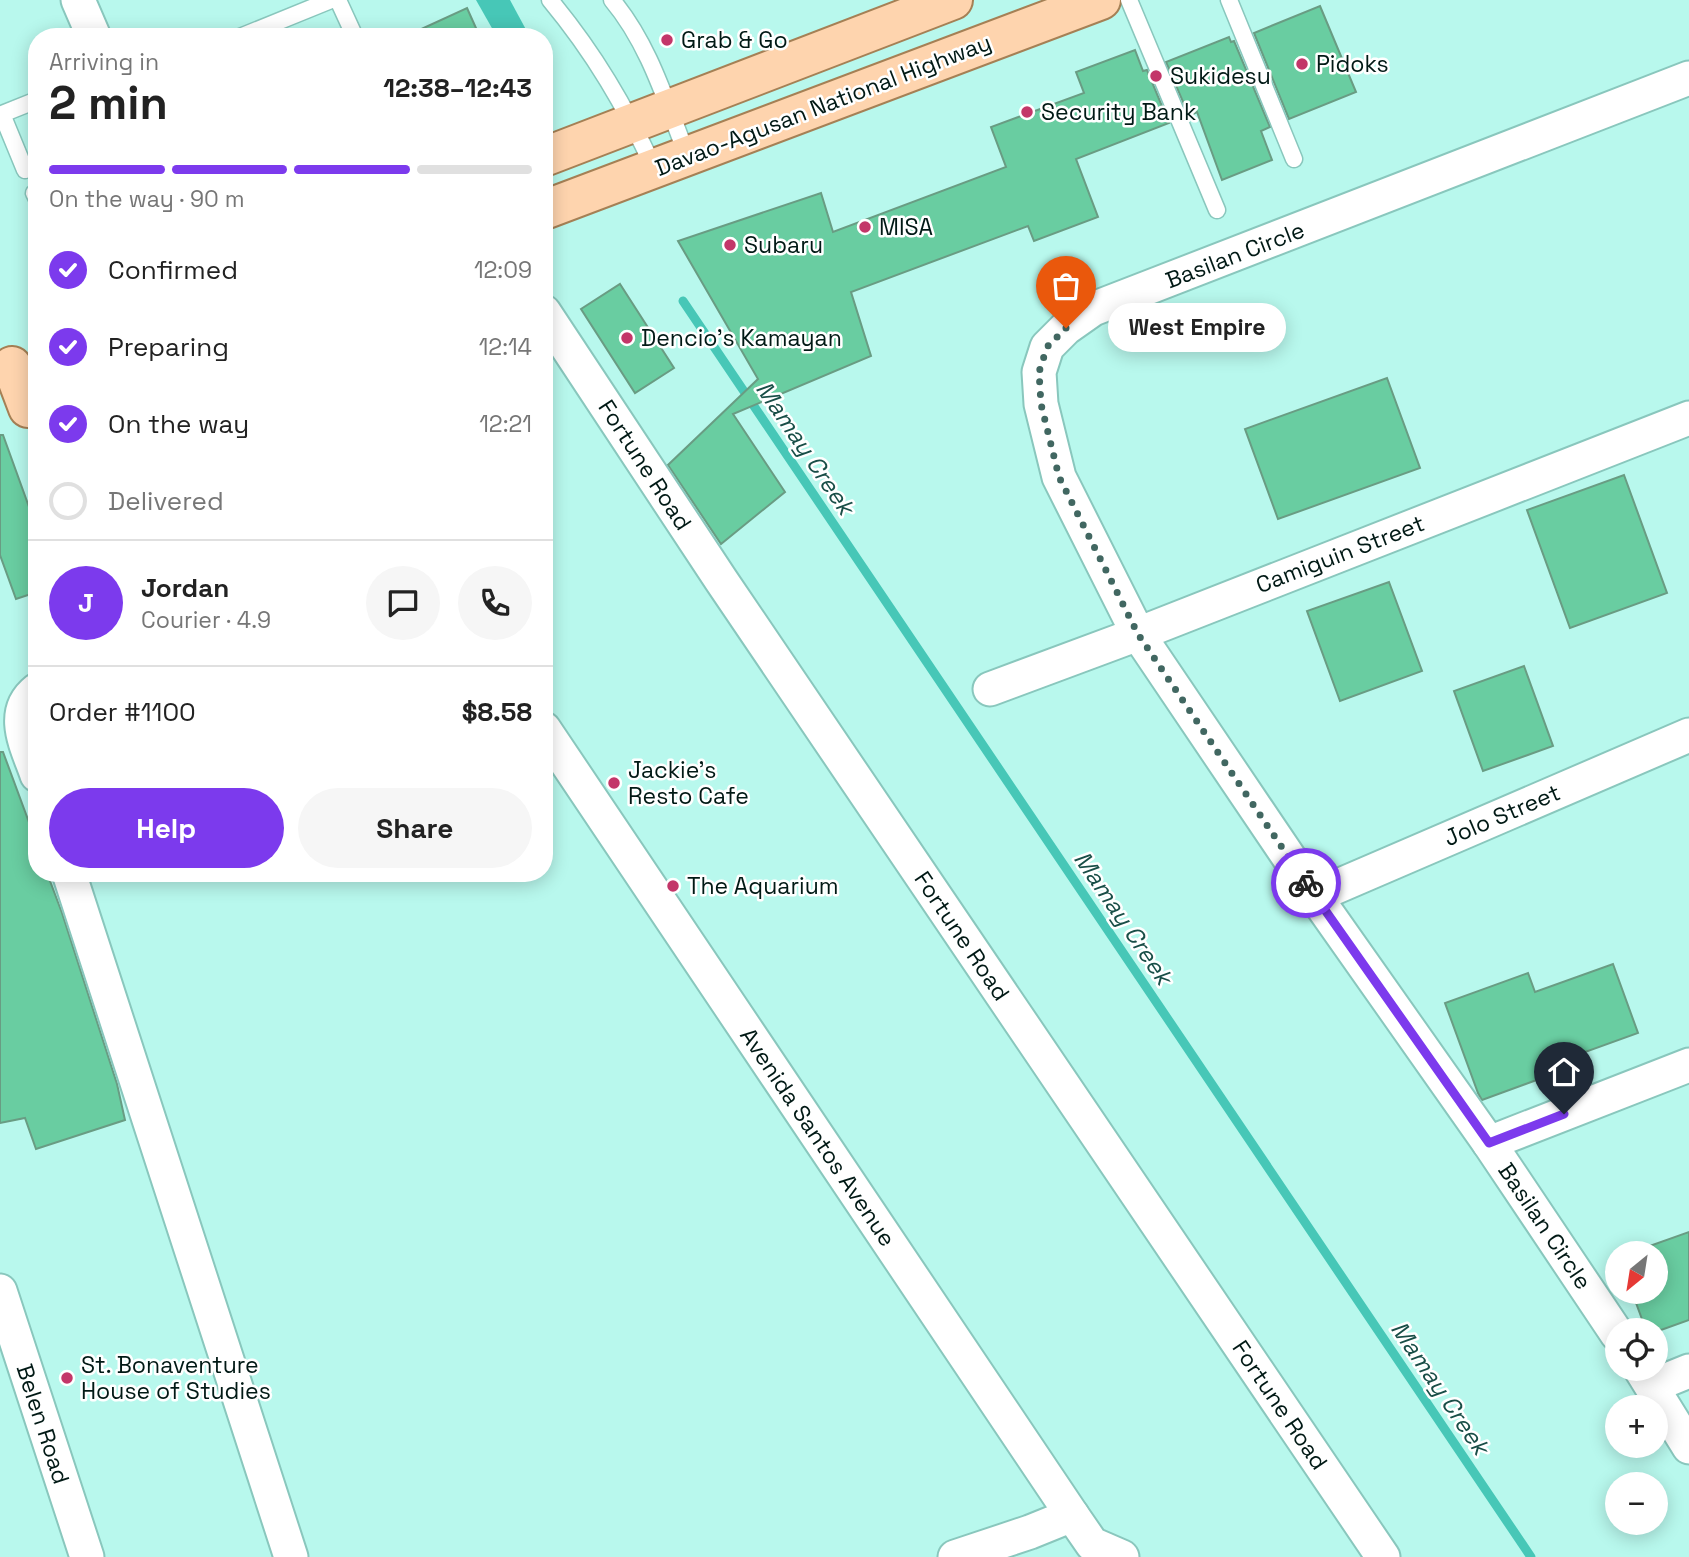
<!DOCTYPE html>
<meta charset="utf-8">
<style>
body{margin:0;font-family:"Space Grotesk",sans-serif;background:#f6f6f6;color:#222;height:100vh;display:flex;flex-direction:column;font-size:26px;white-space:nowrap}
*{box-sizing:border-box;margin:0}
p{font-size:23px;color:#767676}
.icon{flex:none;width:38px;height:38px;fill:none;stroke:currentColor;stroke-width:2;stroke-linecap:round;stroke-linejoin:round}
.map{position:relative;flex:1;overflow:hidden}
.panel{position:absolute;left:28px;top:28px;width:525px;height:854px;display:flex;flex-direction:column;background:#fff;border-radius:28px;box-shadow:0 4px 18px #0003}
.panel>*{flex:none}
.needle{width:46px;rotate:210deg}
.tools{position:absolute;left:1605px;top:1241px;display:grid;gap:14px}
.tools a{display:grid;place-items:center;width:63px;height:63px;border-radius:50%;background:#fff;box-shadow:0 4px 18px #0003;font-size:35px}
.pin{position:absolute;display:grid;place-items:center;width:60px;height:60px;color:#fff;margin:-72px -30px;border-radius:50% 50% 50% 0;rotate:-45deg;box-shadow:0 0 7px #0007}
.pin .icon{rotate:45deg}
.courier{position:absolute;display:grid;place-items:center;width:70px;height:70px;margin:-35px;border:5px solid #7c3aed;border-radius:50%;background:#fff;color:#222;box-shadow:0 2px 9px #0007}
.bubble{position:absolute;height:49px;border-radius:24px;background:#fff;box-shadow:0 4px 18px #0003;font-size:23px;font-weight:700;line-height:49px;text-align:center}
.head em{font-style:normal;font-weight:700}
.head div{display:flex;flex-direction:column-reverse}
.head{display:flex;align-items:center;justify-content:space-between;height:119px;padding:0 21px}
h1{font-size:46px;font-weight:700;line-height:52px}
.bar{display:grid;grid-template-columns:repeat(4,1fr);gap:10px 7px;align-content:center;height:84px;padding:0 21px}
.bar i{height:9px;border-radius:5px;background:#e0e0e0}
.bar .selected{background:#7c3aed}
.bar p{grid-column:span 4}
.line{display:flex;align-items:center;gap:18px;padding:0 21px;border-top:2px solid #e0e0e0}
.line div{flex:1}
.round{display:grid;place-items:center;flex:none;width:74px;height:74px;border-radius:37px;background:#f6f6f6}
ol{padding:0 21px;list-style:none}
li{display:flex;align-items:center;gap:21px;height:77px}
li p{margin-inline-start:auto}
li .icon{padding:7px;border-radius:50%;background:#7c3aed;color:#fff;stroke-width:4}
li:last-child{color:#767676}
li i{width:38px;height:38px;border:4px solid #e0e0e0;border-radius:50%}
.button{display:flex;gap:14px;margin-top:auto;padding:14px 21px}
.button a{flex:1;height:80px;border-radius:42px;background:#7c3aed;color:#fff;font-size:28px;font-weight:700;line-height:80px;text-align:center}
.button a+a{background:#f6f6f6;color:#222}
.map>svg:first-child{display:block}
</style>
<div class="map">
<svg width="1689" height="1557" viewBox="0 0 1689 1557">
<rect width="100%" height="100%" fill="#b8f8ed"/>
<!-- water -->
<path fill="#47c7b7" d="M476 0H510L530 37H497Z"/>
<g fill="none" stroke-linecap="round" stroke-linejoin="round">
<!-- stream -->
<path stroke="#47c7b7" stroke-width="9" d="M683 301 1531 1557"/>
</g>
<!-- building -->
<g fill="#69cda1" stroke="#699c83" stroke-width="2">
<path d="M1320 6 1356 92 1289 119 1254 33Z"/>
<path d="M467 8 480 37H404Z"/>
<path d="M1229 37 1231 42 1234 41 1270 127 1261 131 1272 160 1222 180 1197 112 1189 116 1166 62Z"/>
<path d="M1135 50 1143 71 1147 70 1169 123 1076 159 1098 217 1034 241 1028 226 851 292 871 356 733 414 785 492 721 544 668 465 758 379 678 241 821 193 833 232 1006 167 991 127 1084 93 1076 72Z"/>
<path d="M620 284 674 368 635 393 581 309Z"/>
<path d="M1387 378 1420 468 1278 519 1245 429Z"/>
<path d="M0 435H3L37 529V592L16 599 0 555Z"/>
<path d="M1624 475 1667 593 1570 628 1527 510Z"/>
<path d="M1389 582 1422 671 1340 701 1307 611Z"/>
<path d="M1524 666 1553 746 1483 771 1454 691Z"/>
<path d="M0 752H3L37 844V873H47L62 913 117 1084 125 1120 36 1149 25 1118 0 1123Z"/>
<path d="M1613 964 1638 1033 1560 1061 1564 1070 1482 1100 1478 1093 1445 1003 1528 973 1535 992Z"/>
<path d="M1689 1232V1320L1661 1330H1646L1632 1292H1656V1253H1630Z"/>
</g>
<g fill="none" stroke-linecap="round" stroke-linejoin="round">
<!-- service casing -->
<g stroke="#89c7bd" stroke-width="19">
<g id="service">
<path d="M338 0 355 37"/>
<path d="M550 0C594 53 625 106 654 168"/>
<path d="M612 0C649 44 666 102 687 155"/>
<path d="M1129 0 1217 210"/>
<path d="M1229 0 1294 159"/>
<path d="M240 37 331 0"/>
<path d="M25 170 2 114 37 100"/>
<path d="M34 193 37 199"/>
</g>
</g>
<!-- minor casing -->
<g stroke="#89c7bd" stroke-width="37">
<g id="minor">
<path d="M78 0 94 37"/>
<path d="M544 312 721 580 1383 1557"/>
<path d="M990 689 1138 634 1689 418"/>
<path d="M37 690C8 713 27 746 37 775"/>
<path d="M544 729 1072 1515 1092 1544 1122 1557"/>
<path d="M69 873 291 1557"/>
<path d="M1315 896 1689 735"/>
<path d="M1489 1143 1689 1065"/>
<path d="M0 1291 87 1557"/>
<path d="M1617 1334 1489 1143 1315 896 1138 634 1059 477 1041 404 1039 372 1047 347 1066 328 1093 309 1689 78"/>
<path d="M1640 1368 1689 1447"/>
<path d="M1652 1386 1689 1371"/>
<path d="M955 1557 1030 1532 1072 1515"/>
</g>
</g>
<!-- primary casing -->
<g stroke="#a58055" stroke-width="42">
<g id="primary">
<path d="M544 157 953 0"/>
<path d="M544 210 1101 0"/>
<path d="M12 366 28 408"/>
</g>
</g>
<!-- service -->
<use href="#service" stroke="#fff" stroke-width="16"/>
<!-- minor -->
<use href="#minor" stroke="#fff" stroke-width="33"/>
<!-- primary -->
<use href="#primary" stroke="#fed4ae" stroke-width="38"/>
</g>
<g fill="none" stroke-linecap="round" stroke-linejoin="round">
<!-- done -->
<path stroke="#416761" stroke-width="7" stroke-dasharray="0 12.6" d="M1066 328 1047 347 1039 372 1041 404 1059 477 1138 634 1306 883"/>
<!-- route -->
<path stroke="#7c3aed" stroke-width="9" d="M1306 883 1489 1143 1564 1114"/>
</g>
<!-- markers -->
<g fill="#c33669" stroke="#fff" stroke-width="2.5">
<circle cx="667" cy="40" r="7"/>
<circle cx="1302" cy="64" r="7"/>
<circle cx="1156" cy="76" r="7"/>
<circle cx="1027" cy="112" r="7"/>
<circle cx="865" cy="227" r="7"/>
<circle cx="730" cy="245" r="7"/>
<circle cx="627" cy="338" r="7"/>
<circle cx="614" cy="783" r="7"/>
<circle cx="673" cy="886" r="7"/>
<circle cx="67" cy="1378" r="7"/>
</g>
<g text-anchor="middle" stroke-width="5" stroke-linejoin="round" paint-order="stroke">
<!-- poi labels -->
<g font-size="23" fill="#011915" stroke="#fff" text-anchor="start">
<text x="681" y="48">Grab &amp; Go</text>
<text x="1316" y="72">Pidoks</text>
<text x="1170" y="84">Sukidesu</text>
<text x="1041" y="120">Security Bank</text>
<text x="879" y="235">MISA</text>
<text x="744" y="253">Subaru</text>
<text x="641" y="346">Dencio's Kamayan</text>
<text x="628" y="778">Jackie's<tspan x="628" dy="26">Resto Cafe</tspan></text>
<text x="687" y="894">The Aquarium</text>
<text x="81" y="1373">St. Bonaventure<tspan x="81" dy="26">House of Studies</tspan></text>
</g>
<!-- street labels -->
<g font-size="23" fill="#011915" stroke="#fff">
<text transform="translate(823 105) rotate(-21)" y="8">Davao-Agusan National Highway</text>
<text transform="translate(1235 255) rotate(-21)" y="8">Basilan Circle</text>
<text transform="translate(645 465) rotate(57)" y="8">Fortune Road</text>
<text transform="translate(1340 554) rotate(-21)" y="8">Camiguin Street</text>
<text transform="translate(1502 815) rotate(-23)" y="8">Jolo Street</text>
<text transform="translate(962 936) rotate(56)" y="8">Fortune Road</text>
<text transform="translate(818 1137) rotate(56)" y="8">Avenida Santos Avenue</text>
<text transform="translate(1545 1226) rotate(56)" y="8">Basilan Circle</text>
<text transform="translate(1280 1405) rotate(56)" y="8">Fortune Road</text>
<text transform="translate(43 1424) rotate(72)" y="8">Belen Road</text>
</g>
<!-- water labels -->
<g font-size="24" font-style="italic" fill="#184e47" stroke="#fff">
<text transform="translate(805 448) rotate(56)" y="8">Mamay Creek</text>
<text transform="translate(1123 918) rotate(56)" y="8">Mamay Creek</text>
<text transform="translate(1440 1388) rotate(56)" y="8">Mamay Creek</text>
</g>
</g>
</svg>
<div class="tools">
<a><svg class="needle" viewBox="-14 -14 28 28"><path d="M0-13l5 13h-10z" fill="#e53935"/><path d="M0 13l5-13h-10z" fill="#767676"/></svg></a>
<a><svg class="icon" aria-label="locate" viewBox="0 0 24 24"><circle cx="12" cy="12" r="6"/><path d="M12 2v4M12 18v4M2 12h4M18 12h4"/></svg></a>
<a>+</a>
<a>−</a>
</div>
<div class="pin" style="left:1066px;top:328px;background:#ea580c"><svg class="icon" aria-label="bag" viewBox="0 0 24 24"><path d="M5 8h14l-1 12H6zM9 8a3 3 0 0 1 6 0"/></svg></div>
<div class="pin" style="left:1564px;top:1114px;background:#1f2937"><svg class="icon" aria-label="home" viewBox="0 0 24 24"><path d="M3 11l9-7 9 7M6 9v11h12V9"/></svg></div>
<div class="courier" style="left:1306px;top:883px"><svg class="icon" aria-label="bike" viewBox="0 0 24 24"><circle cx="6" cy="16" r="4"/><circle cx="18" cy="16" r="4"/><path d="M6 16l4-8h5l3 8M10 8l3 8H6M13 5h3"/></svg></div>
<div class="bubble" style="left:1108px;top:303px;width:178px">West Empire</div>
<section class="panel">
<div class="head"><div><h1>2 min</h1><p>Arriving in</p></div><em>12:38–12:43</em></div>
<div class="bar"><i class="selected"></i><i class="selected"></i><i class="selected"></i><i></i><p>On the way · 90 m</p></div>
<ol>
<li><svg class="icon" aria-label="check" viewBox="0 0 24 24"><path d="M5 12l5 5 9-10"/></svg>Confirmed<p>12:09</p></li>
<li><svg class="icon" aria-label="check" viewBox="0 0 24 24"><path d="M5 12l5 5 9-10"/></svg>Preparing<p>12:14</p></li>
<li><svg class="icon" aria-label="check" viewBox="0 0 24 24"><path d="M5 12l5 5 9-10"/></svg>On the way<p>12:21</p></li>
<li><i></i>Delivered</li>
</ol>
<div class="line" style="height:126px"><b class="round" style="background:#7c3aed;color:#fff">J</b><div><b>Jordan</b><p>Courier · 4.9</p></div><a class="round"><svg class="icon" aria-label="chat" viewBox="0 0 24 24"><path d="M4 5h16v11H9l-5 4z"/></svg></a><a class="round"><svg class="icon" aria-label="phone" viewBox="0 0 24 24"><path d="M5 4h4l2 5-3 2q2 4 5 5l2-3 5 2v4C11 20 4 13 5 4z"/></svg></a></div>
<div class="line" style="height:91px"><div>Order #1100</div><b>$8.58</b></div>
<div class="button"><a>Help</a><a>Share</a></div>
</section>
</div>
